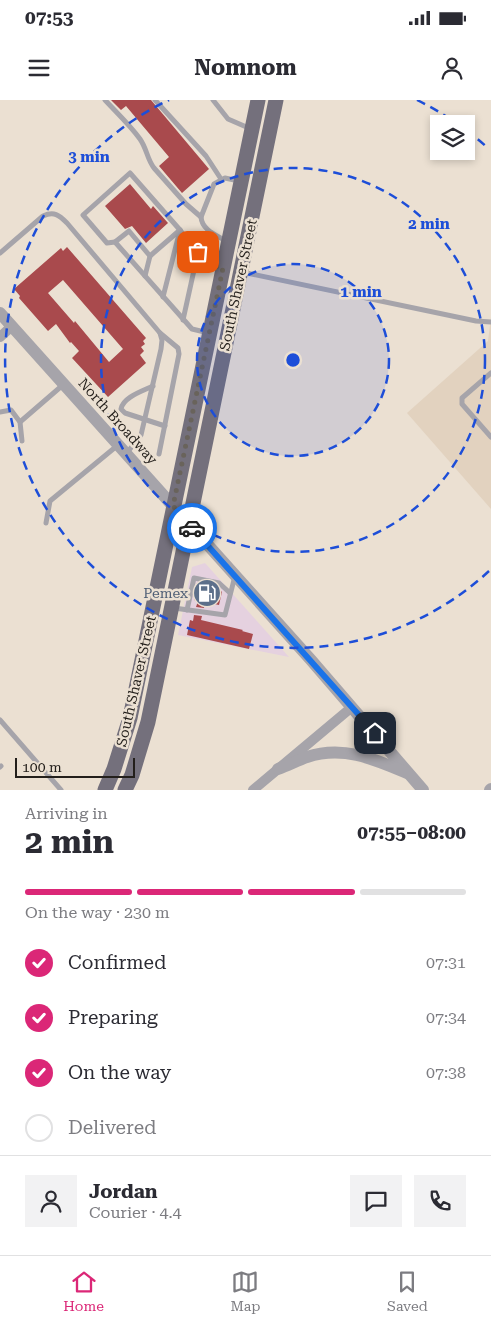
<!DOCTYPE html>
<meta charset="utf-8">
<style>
body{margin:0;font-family:"Roboto Serif",serif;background:#f2f2f3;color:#2b2b33;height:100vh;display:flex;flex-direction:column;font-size:19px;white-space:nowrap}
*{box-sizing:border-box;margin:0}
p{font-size:16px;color:#7c7c81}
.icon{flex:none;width:28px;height:28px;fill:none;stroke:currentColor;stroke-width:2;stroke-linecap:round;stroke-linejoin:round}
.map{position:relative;height:690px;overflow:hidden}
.panel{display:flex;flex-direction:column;background:#fff;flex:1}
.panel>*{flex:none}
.tools{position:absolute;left:430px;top:15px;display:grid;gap:10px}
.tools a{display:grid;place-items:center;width:45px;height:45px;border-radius:0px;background:#fff;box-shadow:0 2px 8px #0003;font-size:25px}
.scale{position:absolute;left:15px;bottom:12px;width:120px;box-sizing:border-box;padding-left:5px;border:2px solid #231f1b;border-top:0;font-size:14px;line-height:18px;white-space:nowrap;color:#231f1b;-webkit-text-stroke:4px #ebe0d2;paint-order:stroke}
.pin{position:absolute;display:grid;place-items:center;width:42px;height:42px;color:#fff;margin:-21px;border-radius:10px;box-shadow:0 2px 8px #0006}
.courier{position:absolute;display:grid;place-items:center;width:50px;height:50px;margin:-25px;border:4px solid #1a73e8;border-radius:50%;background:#fff;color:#222;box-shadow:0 1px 6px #0007}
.summary em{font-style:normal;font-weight:700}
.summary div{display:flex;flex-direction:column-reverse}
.summary{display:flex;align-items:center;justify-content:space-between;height:85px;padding:0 25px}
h1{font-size:32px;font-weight:700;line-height:38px}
.bar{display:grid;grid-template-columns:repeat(4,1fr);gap:8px 5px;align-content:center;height:60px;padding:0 25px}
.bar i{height:6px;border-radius:4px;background:#e1e1e2}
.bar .active{background:#db2777}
.bar p{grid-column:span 4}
.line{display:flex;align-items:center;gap:12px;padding:0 25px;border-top:1px solid #e1e1e2}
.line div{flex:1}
.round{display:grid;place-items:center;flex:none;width:52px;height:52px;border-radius:0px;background:#f2f2f3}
ol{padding:0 25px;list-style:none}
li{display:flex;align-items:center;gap:15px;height:55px}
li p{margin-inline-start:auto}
li .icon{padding:5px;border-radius:50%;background:#db2777;color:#fff;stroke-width:4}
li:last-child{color:#7c7c81}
li i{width:28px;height:28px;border:2px solid #e1e1e2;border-radius:50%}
.status{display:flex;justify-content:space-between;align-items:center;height:35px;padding:0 25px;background:#fff;direction:ltr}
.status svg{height:14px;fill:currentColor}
header{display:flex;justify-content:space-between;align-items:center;height:65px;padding:0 25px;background:#fff;font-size:22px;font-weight:700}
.tabs{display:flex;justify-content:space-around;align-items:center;height:70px;border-top:1px solid #e1e1e2;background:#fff;font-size:14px;color:#7c7c81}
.tabs a{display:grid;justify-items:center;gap:2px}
.tabs .active{color:#db2777}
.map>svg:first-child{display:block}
</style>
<div class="status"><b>07:53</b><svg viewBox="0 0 49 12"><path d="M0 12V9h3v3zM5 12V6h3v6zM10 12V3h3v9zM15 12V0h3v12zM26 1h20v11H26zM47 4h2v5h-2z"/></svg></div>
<header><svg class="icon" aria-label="menu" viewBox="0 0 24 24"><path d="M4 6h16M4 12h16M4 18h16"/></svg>Nomnom<svg class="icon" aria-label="person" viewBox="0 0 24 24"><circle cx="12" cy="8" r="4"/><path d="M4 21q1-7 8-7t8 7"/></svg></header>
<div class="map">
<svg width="491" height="690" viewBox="0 0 491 690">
<rect width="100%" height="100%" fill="#ebe0d2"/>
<!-- commercial -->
<path fill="#e5d1df" d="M205 463 289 557 178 535 192 467Z"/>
<!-- built -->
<path fill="#e2d2bf" d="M491 217V409L407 313 488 241Z"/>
<!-- building -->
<g fill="#a94a4d" fill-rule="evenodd">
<path d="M111 0H151L209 69 182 93 159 66 169 57 126 6 121 10Z"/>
<path d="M130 84 151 109 153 106 168 123 146 143 132 126 125 129 105 106Z"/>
<path d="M67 147 146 238 143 241 145 244 141 247 144 251 140 255 146 263 108 297 72 258 79 251 71 242 70 243 56 224 48 231 19 198 20 196 14 189 61 148 63 151ZM63 180 123 249 109 262 75 221 74 223 48 193Z"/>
<path d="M197 483 218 488 222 492 219 505 205 502 204 508 196 507 198 501 194 500Z"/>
<path d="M194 515 202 516 201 520 243 530 242 531 253 534 249 549 187 535 190 520 193 521Z"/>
</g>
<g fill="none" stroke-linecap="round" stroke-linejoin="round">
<!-- service -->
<g stroke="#a6a4aa" stroke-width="5">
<path d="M105 0C117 13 130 25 140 39 147 49 147 59 154 68L186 104 201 117"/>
<path d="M155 0 206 56 221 79"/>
<path d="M213 0 228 19 251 29"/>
<path d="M226 141C216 135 202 130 201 117L214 84 225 78 239 81"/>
<path d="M115 142 129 131 150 156 145 176"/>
<path d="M0 153 43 116C54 111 59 115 67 123L160 233 162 240 161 249 141 335 126 354"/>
<path d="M150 156 180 130"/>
<path d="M242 172 476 221 491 222"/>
<path d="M163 197 180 130"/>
<path d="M183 220 198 152"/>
<path d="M209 233 192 229 115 142 107 143 83 115 130 73 180 130 206 164 222 168"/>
<path d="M491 273 462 298V304L491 337"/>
<path d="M153 286C143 291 123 297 121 309L125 313 165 326"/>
<path d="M0 312 11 310 20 322 22 341"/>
<path d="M20 322 64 284"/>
<path d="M159 354 179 254 178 248 160 233"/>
<path d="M46 423 50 401 118 345"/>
<path d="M174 508 225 515 235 476"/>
<path d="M187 510 194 478 219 483 230 493"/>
<path d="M0 620 61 690"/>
<path d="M0 667 1 666"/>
</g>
<!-- minor -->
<g stroke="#a6a4aa" stroke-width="10">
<path d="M0 237 12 226"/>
<path d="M253 690 352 607"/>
</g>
<!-- tertiary -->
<g stroke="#a6a4aa" stroke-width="12">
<path d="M0 213 311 560 423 690"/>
<path d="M278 669C288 665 297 661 307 657 343 645 374 659 407 673"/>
<path d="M490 690 491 689"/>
</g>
<!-- primary -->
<g stroke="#74707c" stroke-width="15">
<path d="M105 690 114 669 130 618 258 0"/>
<path d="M125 690 132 675 148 622 276 0"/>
</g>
</g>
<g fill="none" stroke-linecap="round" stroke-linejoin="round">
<!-- done -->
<path stroke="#69635b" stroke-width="5" stroke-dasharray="0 9" d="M192 428 173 406 223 168 206 164 198 152"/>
<!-- route -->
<path stroke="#1a73e8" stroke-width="6" d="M192 428 375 633"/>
</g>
<!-- distance rings -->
<circle cx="293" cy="260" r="96" fill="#1d4ed8" fill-opacity=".12"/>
<g fill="none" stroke="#1d4ed8" stroke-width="2.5" stroke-dasharray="9 6">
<circle cx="293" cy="260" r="96"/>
<circle cx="293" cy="260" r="192"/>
<path d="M489 471A288 288 0 1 1 169 0M417 0A288 288 0 0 1 456 23M466 30A288 288 0 0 1 489 49"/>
</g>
<!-- icons -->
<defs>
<g id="fuel-disc" transform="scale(1.4375)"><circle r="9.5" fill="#5c6f8a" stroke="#ebe0d2"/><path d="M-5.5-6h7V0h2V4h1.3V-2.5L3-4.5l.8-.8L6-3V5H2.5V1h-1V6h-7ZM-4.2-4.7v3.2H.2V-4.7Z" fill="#fff"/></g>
</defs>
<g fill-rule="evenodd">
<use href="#fuel-disc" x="207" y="493"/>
</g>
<g text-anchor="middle" stroke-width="5" stroke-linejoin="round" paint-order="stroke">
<!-- street labels -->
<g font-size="14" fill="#231f1b" stroke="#ebe0d2">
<text transform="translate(238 185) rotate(-78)" y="5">South Shaver Street</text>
<text transform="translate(118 321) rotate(48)" y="5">North Broadway</text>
<text transform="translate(136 581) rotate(-77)" y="5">South Shaver Street</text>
</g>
<!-- service labels -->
<g font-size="14" fill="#4e5e75" stroke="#ebe0d2" text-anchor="end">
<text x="188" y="498">Pemex</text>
</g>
</g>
<circle cx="293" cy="260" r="8" fill="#1d4ed8" stroke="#ebe0d2" stroke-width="2.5"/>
<g font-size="15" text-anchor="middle" font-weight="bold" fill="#1d4ed8" stroke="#ebe0d2" stroke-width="5" stroke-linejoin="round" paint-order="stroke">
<text x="89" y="62">3 min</text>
<text x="429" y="129">2 min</text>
<text x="361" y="197">1 min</text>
</g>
</svg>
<div class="tools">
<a><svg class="icon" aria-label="layers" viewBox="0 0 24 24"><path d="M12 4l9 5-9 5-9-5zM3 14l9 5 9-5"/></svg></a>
</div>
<div class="scale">100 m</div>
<div class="pin" style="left:198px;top:152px;background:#ea580c"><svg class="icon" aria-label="bag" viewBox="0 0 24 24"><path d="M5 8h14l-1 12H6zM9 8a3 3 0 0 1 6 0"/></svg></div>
<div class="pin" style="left:375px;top:633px;background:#1f2937"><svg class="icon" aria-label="home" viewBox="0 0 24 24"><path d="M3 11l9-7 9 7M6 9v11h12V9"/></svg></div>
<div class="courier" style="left:192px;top:428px"><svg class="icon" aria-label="car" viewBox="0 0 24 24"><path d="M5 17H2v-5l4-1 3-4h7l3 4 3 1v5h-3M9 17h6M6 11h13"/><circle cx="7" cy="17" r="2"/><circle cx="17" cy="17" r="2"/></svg></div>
</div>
<section class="panel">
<div class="summary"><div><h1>2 min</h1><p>Arriving in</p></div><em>07:55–08:00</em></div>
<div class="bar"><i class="active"></i><i class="active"></i><i class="active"></i><i></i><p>On the way · 230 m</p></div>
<ol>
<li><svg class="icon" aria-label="check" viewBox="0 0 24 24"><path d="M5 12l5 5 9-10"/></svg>Confirmed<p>07:31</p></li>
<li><svg class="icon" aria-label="check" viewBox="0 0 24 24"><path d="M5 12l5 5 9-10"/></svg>Preparing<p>07:34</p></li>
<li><svg class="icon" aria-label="check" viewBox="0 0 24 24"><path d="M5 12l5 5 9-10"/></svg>On the way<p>07:38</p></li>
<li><i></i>Delivered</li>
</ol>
<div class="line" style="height:90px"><a class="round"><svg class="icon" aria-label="person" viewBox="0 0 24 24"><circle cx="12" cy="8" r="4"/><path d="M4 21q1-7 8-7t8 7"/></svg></a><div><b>Jordan</b><p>Courier · 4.4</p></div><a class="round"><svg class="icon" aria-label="chat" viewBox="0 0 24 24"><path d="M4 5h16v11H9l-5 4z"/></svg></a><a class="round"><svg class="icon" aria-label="phone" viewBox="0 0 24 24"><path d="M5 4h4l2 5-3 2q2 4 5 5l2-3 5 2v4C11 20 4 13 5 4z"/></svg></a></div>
</section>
<nav class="tabs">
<a class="active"><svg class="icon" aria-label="home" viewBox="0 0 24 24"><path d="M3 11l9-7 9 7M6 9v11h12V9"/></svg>Home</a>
<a><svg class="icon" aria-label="map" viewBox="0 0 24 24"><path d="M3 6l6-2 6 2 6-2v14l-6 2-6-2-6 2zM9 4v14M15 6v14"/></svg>Map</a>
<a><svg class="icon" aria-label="saved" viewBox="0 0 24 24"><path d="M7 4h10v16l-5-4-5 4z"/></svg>Saved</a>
</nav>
